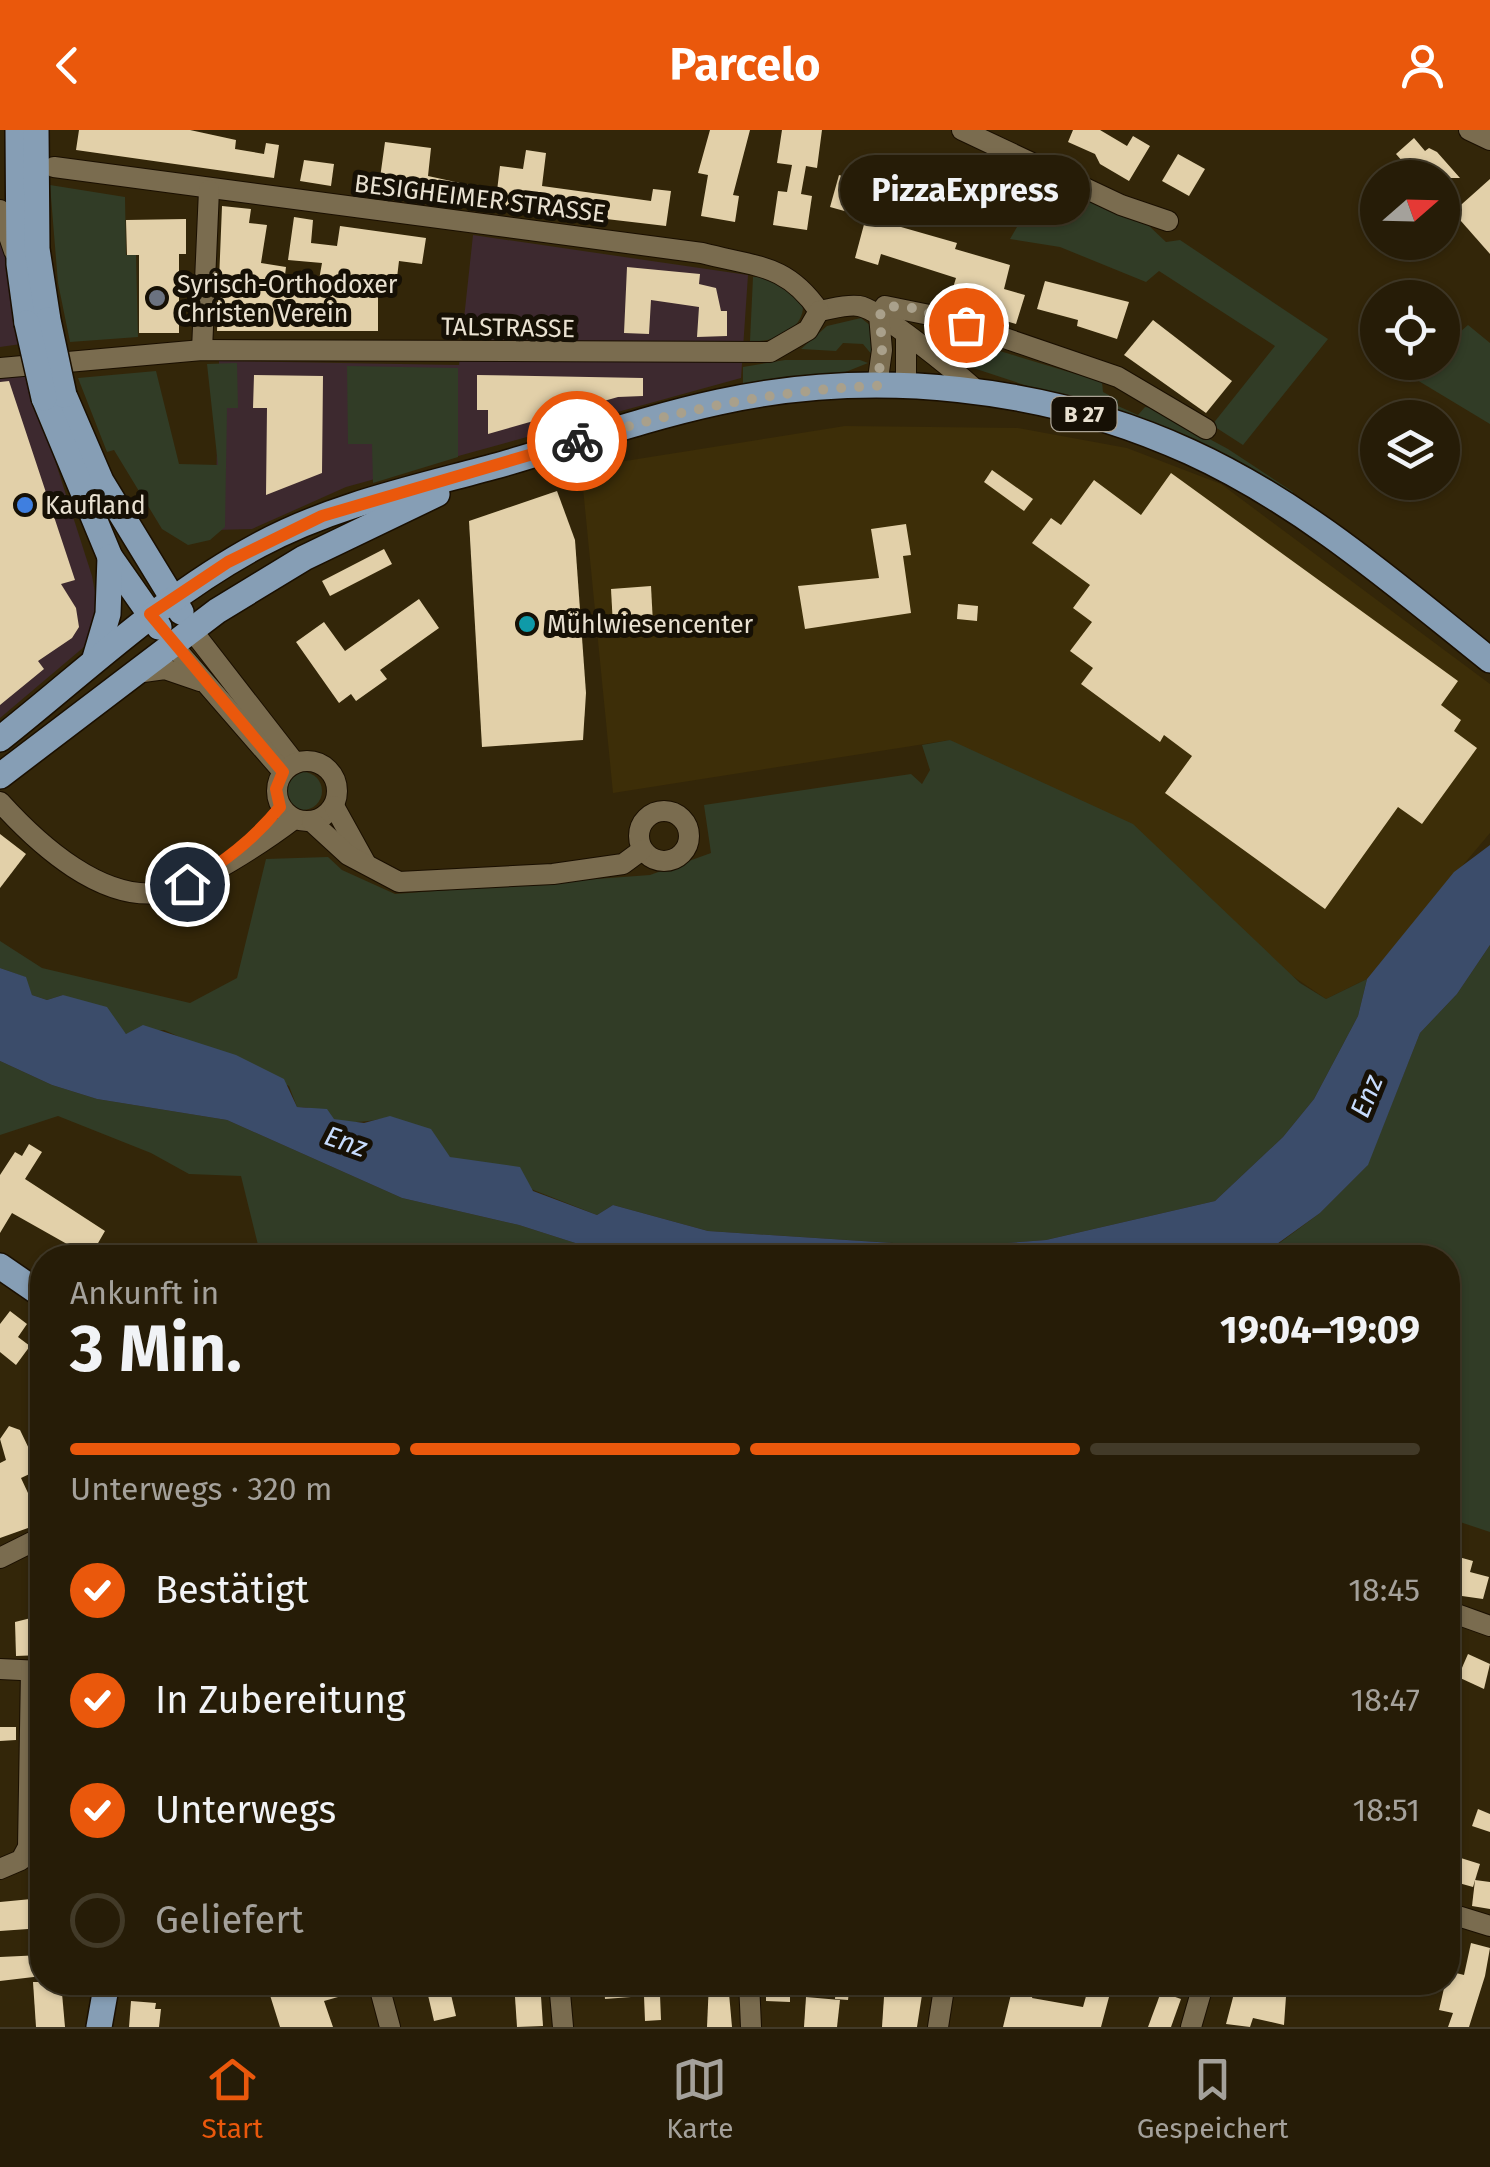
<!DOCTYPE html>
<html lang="de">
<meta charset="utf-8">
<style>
body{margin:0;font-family:"Fira Sans",sans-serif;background:#322915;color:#f1f3f6;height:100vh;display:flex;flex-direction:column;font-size:38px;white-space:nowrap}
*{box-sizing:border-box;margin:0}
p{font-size:32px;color:#a4a19b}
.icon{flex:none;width:55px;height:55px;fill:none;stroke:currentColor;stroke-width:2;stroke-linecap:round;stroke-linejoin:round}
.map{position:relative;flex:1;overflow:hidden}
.drawer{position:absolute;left:30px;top:1115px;width:1430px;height:750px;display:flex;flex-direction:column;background:#261c07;border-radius:40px;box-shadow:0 2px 8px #0004,0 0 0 2px #423a28}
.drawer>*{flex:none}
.needle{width:65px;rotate:70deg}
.tools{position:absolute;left:1360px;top:30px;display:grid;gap:20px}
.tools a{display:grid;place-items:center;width:100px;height:100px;border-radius:50%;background:#261c07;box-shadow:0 2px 8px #0004,0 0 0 2px #423a28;font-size:50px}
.pin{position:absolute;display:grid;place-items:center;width:85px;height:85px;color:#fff;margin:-42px;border:5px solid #fff;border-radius:50%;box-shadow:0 2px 10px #0007}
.courier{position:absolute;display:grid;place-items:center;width:100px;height:100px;margin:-50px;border:8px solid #ea580c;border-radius:50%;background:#fff;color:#222;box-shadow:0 2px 12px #0007}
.bubble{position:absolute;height:70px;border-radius:35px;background:#261c07;box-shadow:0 2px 8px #0004,0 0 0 2px #423a28;font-size:32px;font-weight:700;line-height:70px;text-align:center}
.head em{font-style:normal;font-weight:700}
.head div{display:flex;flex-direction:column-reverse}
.head{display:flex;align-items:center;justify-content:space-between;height:170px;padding:0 40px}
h1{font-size:65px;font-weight:700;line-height:75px}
.bar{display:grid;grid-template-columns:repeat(4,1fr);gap:15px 10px;align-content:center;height:120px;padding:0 40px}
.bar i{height:12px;border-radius:8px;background:#423a28}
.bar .selected{background:#ea580c}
.bar p{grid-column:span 4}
ol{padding:0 40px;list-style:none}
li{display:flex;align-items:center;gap:30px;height:110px}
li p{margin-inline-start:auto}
li .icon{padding:10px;border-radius:50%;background:#ea580c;color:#fff;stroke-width:4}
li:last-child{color:#a4a19b}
li i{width:55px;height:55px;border:5px solid #423a28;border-radius:50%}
header{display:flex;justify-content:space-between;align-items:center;height:130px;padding:0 40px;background:#ea580c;color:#fff;font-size:45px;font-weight:700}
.tab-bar{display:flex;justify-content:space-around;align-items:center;height:140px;border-top:2px solid #423a28;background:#261c07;font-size:28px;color:#a4a19b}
.tab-bar a{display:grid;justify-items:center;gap:5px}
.tab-bar .selected{color:#ea580c}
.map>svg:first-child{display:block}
</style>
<header><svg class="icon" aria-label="back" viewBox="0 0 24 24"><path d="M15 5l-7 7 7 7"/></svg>Parcelo<svg class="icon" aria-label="person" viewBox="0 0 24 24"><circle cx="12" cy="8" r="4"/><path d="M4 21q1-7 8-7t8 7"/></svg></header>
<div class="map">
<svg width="1490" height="1897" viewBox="0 0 1490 1897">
<rect width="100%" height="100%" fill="#332609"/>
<!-- commercial -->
<g fill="#3d292f">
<path d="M0 90 21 214 0 217Z"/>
<path d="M473 105 748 145 741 248 346 357 252 399 215 400 219 231 459 235Z"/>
<path d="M28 246 92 446 99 484 91 511 0 588V248Z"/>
</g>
<!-- built -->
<path fill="#3d2e08" d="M845 296 1018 298 1127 318 1221 354 1490 554V703L1367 849 1326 869 950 610 613 663 581 338Z"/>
<!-- green -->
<g fill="#313c26">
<path d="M1046 47 1147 94 1166 112 1180 110 1328 209 1243 315 1212 295 1275 216 1159 141 1146 152 1060 117 1010 109Z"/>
<path d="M50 55 125 67 126 125H136L138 207 70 212 58 153Z"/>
<path d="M753 147 774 148 803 175C804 200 772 213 750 211Z"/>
<path d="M861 188 871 196 873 226 863 214 843 213 836 221 801 219 827 196Z"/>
<path d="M1468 195 1490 213V294L1412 247 1427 233 1442 232 1443 217Z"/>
<path d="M949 198 961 202 960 209 1102 252 1103 262 1118 270V276L1138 285 1145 277 1152 278 1228 319 1293 362 1291 366 1079 273 952 231 937 222Z"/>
<path d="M785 230H860L868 233 843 243 743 254V237Z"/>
<path d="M237 233 238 278H227L225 397 210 410 188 415 162 399 114 320 107 322 78 248 156 241 179 334 218 335 207 234Z"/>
<path d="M347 236 458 238V327L373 353 372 314H348Z"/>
<path d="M950 610 1133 694 1300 853 1326 869 1367 849 1358 886 1314 969 1283 1007 1215 1071 1046 1110 955 1117 708 1101 613 1075 597 1085 450 1027 390 987C372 991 353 995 334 989 318 983 315 976 297 977L289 956 164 900 126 904 114 891 63 865 47 870 32 865 25 847 0 838V811L42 838 190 873 237 848 266 729 328 727 342 740 395 764 650 745 711 723 704 675 911 644 922 654 930 640 922 615Z"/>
<circle cx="303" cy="661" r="19"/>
<path d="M1490 815V1402L1448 1388V1128H1259L1320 1083 1367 1036 1420 903 1457 864Z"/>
<path d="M0 931 52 955 97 969 227 990 402 1068 519 1095 619 1127H261L241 1046 189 1044 151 1023 58 986 0 1005Z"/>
</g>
<!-- water -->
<path fill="#3b4c6a" d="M1490 715V815L1457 864 1420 903 1368 1035 1320 1083 1259 1127H619L519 1095 402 1068 227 990 97 969 52 955 0 931V838L26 847 32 865 47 870 63 865 107 877 126 904 143 895 236 925 284 949 297 977 327 979 334 989 364 993 390 986 431 999 450 1027 520 1037 533 1061 597 1085 613 1075 708 1101 954 1117 1046 1110 1215 1071 1283 1007 1314 969 1358 886 1367 849 1454 742Z"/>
<!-- building -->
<g fill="#e2d0a9">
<path d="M79 0H190L236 10 235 19 264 24 266 13 279 15 274 48 76 20Z"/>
<path d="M710 0H750L733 65 739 66 735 92 701 86 708 45 698 43Z"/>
<path d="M782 0H822L817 38 806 36 801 64 812 66 807 100 773 95 778 61 787 62 792 35 777 33Z"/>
<path d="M1073 0H1100L1127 16 1133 6 1150 16 1129 51 1100 34 1095 24 1068 12Z"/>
<path d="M1414 8 1425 21 1429 18 1437 22 1460 48H1401L1410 40 1396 24Z"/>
<path d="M385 12 431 18 428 46 497 61 500 36 523 39 526 20 546 23 542 56 651 71 653 59 671 61 666 96 400 65 402 51 380 48Z"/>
<path d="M1178 24 1205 39 1189 66 1162 51Z"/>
<path d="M304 30 334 34 331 56 300 51Z"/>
<path d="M839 45 875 56 866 87 830 77Z"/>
<path d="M1490 49V124L1453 82Z"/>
<path d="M222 76 251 79 249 93 267 95 261 133 286 137 283 161H317L322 133 288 130 294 87 313 90 311 113 337 116 340 96 426 108 422 134 399 131 396 156 378 154V201H217Z"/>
<path d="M866 87 957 113 955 119 1010 135 1004 159 1025 165 1016 194 948 174 956 148 881 124 878 135 855 128Z"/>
<path d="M186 89V124H179V203H139V125H127L126 90Z"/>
<path d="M627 137 700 144 699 154 716 158 721 181H727V206L697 207 699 177 651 170 649 204 624 203Z"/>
<path d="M1045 151 1129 172 1117 209 1077 196 1078 190 1037 179Z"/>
<path d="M1153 190 1232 251 1206 283 1124 225Z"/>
<path d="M254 245 323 246 322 343 266 365 267 278H253Z"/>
<path d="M477 245 643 248V266L618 267 488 304V280H477Z"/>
<path d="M9 251 75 450 61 454 76 478 79 497 72 508 38 531 44 539 0 575V252Z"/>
<path d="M992 340 1033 369 1024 381 984 352Z"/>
<path d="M1171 343 1458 551 1441 575 1461 590 1454 601 1477 618 1422 694 1398 677 1325 779 1165 663 1192 626 1164 605 1160 612 1081 554 1093 538 1070 521 1092 492 1073 478 1090 455 1032 413 1051 388 1061 395 1094 350 1141 385Z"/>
<path d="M557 361 575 410 586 563 583 610 482 617 469 391Z"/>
<path d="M906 394 911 425 903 426 911 483 805 499 798 456 879 448 871 399Z"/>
<path d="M384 419 392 434 330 466 322 451Z"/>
<path d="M651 456 653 494 613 496 611 459Z"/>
<path d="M419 469 439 498 380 540 387 549 356 571 351 564 339 573 296 512 324 492 345 521Z"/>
<path d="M958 474 978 476 977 491 957 489Z"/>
<path d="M0 704 26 724 0 758Z"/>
<path d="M29 1014 42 1022 25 1049 105 1101 90 1127 12 1083 0 1103V1045L15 1022 22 1026Z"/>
<path d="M10 1181 27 1194 18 1207 30 1216 16 1235 0 1222V1194Z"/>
<path d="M9 1296 20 1300 32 1325 38 1340 21 1348 42 1393 0 1408V1333L6 1330 0 1309Z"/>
<path d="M1448 1424 1473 1431 1470 1442 1489 1447 1483 1469 1448 1464Z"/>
<path d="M31 1488 42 1494V1525L16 1526 15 1492Z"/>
<path d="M1468 1524 1490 1534 1484 1559 1458 1547Z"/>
<path d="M0 1597H16V1610L0 1611Z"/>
<path d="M1478 1679 1490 1684V1702L1472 1696Z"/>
<path d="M1448 1724 1480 1734 1473 1757 1448 1750Z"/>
<path d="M1475 1750 1490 1752V1779L1472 1776Z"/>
<path d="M42 1768V1798L0 1801V1772Z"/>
<path d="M1471 1813 1490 1818 1485 1846 1469 1897H1448L1453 1883 1439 1880 1448 1841 1464 1845Z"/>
<path d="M42 1825V1846L0 1851V1827Z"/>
<path d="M33 1852H61L65 1897H36Z"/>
<path d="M299 1852H365L366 1859 324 1871 333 1897H280L269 1862Z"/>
<path d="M514 1852H540L543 1896 517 1897Z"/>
<path d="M618 1852H650L651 1866 660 1865 661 1890 645 1891 644 1866 605 1869 604 1856Z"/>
<path d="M709 1852H728L732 1897H707Z"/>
<path d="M836 1852H850L848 1870 835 1869Z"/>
<path d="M885 1852H924L917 1897H882Z"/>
<path d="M1014 1852H1036L1032 1868 1083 1877 1090 1852H1113L1101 1897H1003Z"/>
<path d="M1237 1852H1287L1284 1895 1253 1888 1250 1897 1226 1894Z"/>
<path d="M766 1855 790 1857V1872L766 1871Z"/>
<path d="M449 1856 456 1886 434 1891 427 1861Z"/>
<path d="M1161 1862 1181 1869 1171 1897H1148Z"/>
<path d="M806 1867 840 1870 837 1897H804Z"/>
<path d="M131 1871 156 1873 155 1879H161L159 1897H129Z"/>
</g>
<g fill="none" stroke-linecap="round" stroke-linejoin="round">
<!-- minor casing -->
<g stroke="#1a0f00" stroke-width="22">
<g id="minor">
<path d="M962 0 1121 75 1168 91"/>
<path d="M1469 0 1490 10"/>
<path d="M54 37 702 123C755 137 786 133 819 181"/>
<path d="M0 80 14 121"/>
<path d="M819 181C832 179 846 174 859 176 880 179 957 243 976 260"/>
<path d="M879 185 885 176 949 189 1118 247 1206 299"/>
<path d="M906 204V256"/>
<path d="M202 220 209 60"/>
<path d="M0 238 202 220 770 222 808 200 819 181"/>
<path d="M877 256 882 220 879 185"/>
<path d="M191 499 295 633"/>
<path d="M171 513 283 642"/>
<path d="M136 543 165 539 200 551"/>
<circle cx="307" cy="661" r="30"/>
<path d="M0 672C38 714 103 774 165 762 196 757 268 709 294 689"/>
<path d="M334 676 365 732"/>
<circle cx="664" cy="706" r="25"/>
<path d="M312 692 348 725 399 752 553 744 623 734 642 720"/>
<path d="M0 1428 42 1407"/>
<path d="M1448 1481 1490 1496"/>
<path d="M0 1539 41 1541"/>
<path d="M0 1739 21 1730 28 1717 31 1541"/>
<path d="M1448 1783 1490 1796"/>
<path d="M378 1852 390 1897"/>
<path d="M559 1852 563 1897"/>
<path d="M749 1852 751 1897"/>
<path d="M938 1897 945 1852"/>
<path d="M1191 1897 1204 1852"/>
</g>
</g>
<!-- major casing -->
<g stroke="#1a0f00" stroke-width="28">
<g id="major">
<path d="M18 0 19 134 27 193"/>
<path d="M36 0 37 119 48 190"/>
<path d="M64 265 101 351 181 482"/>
<path d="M44 268 110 427 159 497"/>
<path d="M95 528 108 484 110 427"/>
<path d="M0 609C86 541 162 467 259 415 335 374 420 357 503 334 575 313 645 288 719 272 874 238 1046 256 1190 322 1302 373 1395 454 1490 530"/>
<path d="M0 646 217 481 304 428 437 364"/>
<path d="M0 1136 42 1165"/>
<path d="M99 1897 107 1852"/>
</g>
</g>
<!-- minor -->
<use href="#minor" stroke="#7a6c4f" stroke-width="20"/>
<!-- major -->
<use href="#major" stroke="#869eb5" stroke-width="25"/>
<!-- major-bridge casing -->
<g stroke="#1a0f00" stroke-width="28" stroke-linecap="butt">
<g id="major-bridge">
<path d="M48 190 64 265"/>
<path d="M27 193 44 268"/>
</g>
</g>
<!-- major-bridge -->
<use href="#major-bridge" stroke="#869eb5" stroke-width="25"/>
</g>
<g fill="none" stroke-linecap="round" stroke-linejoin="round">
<!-- done -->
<path stroke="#a9a08b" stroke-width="10" stroke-dasharray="0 18" d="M577 311C677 281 773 260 877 256L882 220 880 185 886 176 912 178 966 195"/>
<!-- route -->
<path stroke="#ea580c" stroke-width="12" d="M187 754C224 732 253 710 280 677L276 659 283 642 150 484 228 432 322 386 577 311"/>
</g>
<!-- markers -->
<circle fill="#6b7280" stroke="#161005" stroke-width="4" cx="157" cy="168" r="10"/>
<circle fill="#3f7fe0" stroke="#161005" stroke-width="4" cx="25" cy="375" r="10"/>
<circle fill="#0f9aa8" stroke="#161005" stroke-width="4" cx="527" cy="494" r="10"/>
<g text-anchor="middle" stroke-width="10" stroke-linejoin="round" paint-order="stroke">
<!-- shield labels -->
<rect fill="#161005" stroke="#aaa294" stroke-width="2.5" x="1051.5" y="267" width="65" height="34" rx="8"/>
<g font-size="22" font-weight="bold" fill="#e9e1d1">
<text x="1084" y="292">B 27</text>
</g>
<!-- street labels -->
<g font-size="25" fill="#e9e1d1" stroke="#161005">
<text transform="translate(480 68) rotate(7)" y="9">BESIGHEIMER STRASSE</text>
<text transform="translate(508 197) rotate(1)" y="9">TALSTRASSE</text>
</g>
<!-- poi labels -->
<g font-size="25" fill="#e9e1d1" stroke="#161005" text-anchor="start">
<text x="177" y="163">Syrisch-Orthodoxer<tspan x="177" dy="29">Christen Verein</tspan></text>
<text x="45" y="384">Kaufland</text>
<text x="547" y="503">Mühlwiesencenter</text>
</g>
<!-- water labels -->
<g font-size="28" font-style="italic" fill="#c7dcfd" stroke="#161005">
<text transform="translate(1366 966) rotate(-68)" y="10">Enz</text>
<text transform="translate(346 1011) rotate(19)" y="10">Enz</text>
</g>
</g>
</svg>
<div class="tools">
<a><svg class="needle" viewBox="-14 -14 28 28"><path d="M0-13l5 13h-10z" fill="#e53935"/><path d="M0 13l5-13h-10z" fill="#a4a19b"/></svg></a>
<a><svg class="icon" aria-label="locate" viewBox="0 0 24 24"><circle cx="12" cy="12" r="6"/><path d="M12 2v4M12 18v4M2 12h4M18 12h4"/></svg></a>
<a><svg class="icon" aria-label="layers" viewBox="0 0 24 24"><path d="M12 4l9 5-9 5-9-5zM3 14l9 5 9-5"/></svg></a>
</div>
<div class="pin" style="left:966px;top:195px;background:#ea580c"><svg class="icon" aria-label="bag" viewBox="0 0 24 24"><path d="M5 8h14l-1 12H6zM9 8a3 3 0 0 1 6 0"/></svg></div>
<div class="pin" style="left:187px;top:754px;background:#1f2937"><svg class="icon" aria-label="home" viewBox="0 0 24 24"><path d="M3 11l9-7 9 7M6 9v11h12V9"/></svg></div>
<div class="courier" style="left:577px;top:311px"><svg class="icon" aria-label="bike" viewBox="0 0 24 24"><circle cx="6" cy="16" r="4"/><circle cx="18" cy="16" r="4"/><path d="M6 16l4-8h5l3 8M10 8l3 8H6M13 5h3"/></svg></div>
<div class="bubble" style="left:840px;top:25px;width:250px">PizzaExpress</div>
<section class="drawer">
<div class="head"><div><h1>3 Min.</h1><p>Ankunft in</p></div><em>19:04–19:09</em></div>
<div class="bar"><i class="selected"></i><i class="selected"></i><i class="selected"></i><i></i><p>Unterwegs · 320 m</p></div>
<ol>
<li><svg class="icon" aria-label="check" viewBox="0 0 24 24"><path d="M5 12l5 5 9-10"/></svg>Bestätigt<p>18:45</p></li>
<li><svg class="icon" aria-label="check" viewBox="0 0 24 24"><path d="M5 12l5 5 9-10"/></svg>In Zubereitung<p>18:47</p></li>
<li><svg class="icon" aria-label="check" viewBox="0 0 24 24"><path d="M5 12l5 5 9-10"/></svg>Unterwegs<p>18:51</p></li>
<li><i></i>Geliefert</li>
</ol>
</section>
</div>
<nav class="tab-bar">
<a class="selected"><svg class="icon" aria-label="home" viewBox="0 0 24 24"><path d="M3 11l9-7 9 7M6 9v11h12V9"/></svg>Start</a>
<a><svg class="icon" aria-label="map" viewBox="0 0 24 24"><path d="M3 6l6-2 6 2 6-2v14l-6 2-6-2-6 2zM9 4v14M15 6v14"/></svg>Karte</a>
<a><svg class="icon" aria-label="saved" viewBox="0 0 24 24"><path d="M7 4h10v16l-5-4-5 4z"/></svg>Gespeichert</a>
</nav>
